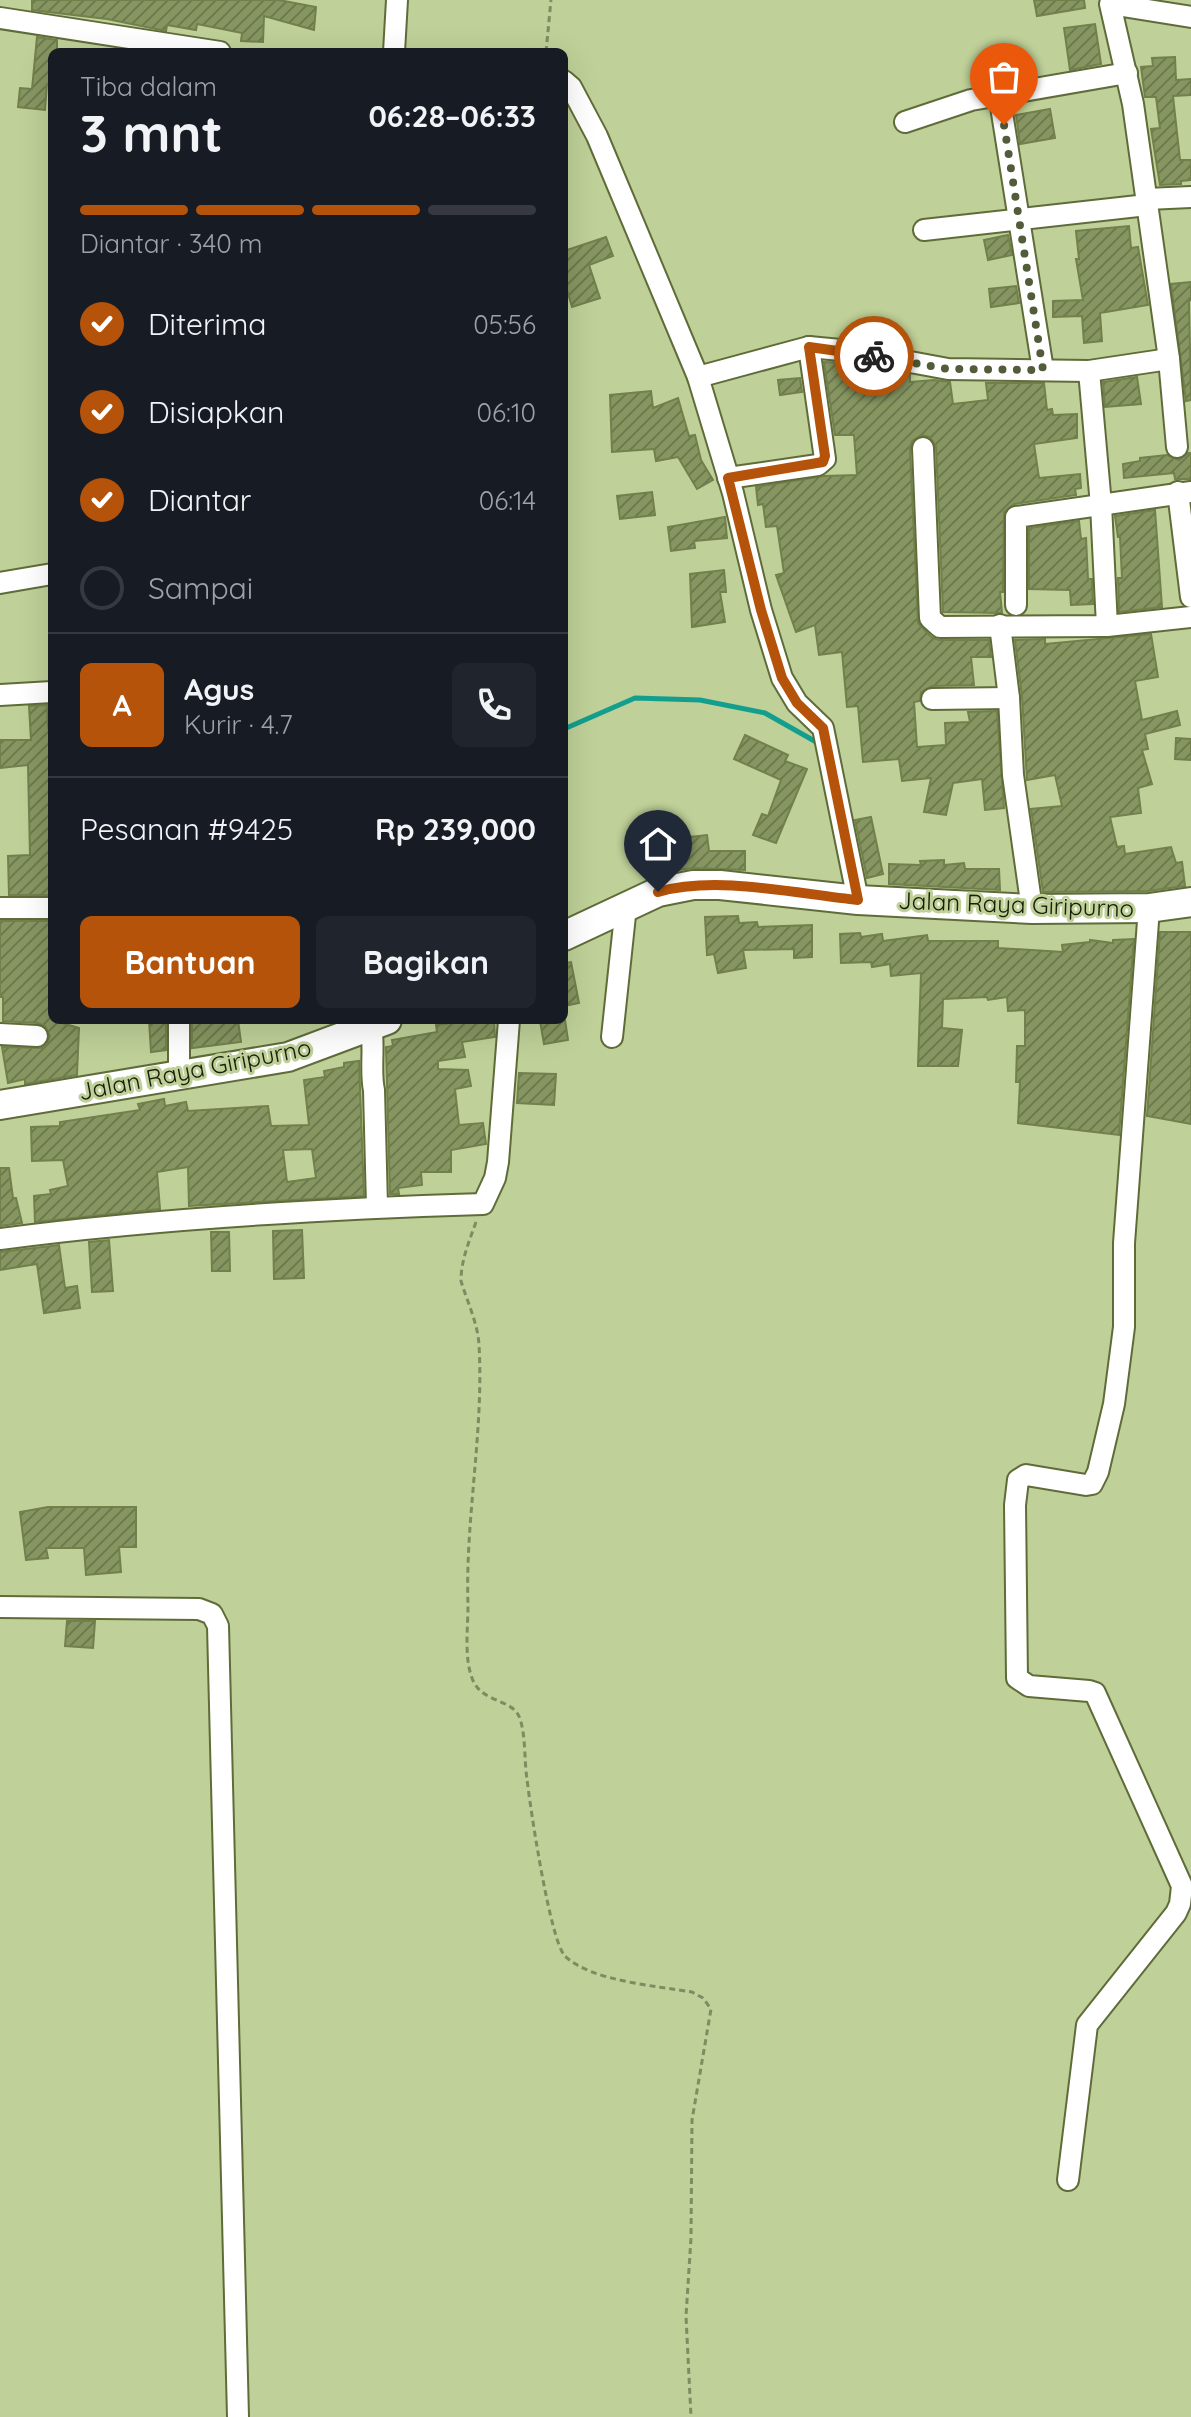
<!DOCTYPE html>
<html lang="id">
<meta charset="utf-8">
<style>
body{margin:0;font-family:Quicksand,sans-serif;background:#20242c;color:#f1f3f6;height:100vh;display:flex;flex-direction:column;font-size:30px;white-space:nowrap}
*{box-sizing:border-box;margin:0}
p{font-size:26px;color:#9ea1a6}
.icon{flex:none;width:44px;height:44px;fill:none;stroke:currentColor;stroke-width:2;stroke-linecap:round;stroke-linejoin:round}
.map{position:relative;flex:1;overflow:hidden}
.sheet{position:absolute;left:48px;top:48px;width:520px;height:976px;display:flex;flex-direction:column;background:#171b24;border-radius:12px;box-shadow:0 8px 32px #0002}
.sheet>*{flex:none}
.pin{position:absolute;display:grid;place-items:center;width:68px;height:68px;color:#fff;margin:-82px -34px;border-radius:50% 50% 50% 0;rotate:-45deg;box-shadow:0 0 8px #0007}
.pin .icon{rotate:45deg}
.courier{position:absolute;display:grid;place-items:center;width:80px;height:80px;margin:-40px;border:6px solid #b45309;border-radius:50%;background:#fff;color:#222;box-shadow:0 2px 10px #0007}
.summary em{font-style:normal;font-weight:700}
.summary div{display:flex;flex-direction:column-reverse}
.summary{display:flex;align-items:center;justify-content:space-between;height:136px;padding:0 32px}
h1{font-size:52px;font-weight:700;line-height:60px}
.bar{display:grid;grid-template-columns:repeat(4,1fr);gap:12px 8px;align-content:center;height:96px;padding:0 32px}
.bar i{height:10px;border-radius:6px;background:#363941}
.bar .current{background:#b45309}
.bar p{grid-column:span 4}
.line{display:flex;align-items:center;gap:20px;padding:0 32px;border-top:2px solid #363941}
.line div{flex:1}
.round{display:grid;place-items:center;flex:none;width:84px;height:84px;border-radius:12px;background:#20242c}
ol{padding:0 32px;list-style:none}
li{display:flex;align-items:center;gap:24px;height:88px}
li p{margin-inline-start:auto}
li .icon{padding:8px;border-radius:50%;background:#b45309;color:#fff;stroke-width:4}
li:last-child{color:#9ea1a6}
li i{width:44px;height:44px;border:4px solid #363941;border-radius:50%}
.action{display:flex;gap:16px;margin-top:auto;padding:16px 32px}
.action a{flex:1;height:92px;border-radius:12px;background:#b45309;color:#fff;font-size:32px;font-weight:700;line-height:92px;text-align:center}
.action a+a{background:#20242c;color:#f1f3f6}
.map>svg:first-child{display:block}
</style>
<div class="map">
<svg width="1191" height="2417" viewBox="0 0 1191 2417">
<defs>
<pattern id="building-hatch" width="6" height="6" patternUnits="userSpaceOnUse" patternTransform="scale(2)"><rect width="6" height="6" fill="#879661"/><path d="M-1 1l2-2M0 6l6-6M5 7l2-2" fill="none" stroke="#6d7a4e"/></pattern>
</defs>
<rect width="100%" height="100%" fill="#bfd098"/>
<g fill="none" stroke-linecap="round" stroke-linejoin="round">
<!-- stream -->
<path stroke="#149e8d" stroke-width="5" d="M564 729 635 698 700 700 765 713 818 743"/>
</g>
<!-- building -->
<g fill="url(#building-hatch)" stroke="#72804c" stroke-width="2" fill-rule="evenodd">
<path d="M32 0H279L316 7 314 30 264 16 263 42 241 41 242 33 197 24 196 30 167 25 166 31 107 19 32 10Z"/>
<path d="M1034 0H1084L1085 8 1037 16Z"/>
<path d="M1095 24 1101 64 1070 70 1064 28Z"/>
<path d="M37 37 57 40V52H52V84H47L45 110 18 107 20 88 32 89Z"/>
<path d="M1175 57 1176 80 1191 79V95L1173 96 1180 160H1191V180L1181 181V184L1160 185 1151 129 1160 128 1156 97H1145L1141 67 1153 66 1152 58Z"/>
<path d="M1050 109 1055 138 1020 144 1016 115Z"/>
<path d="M1129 226 1131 248 1138 247 1148 305 1100 313 1102 341 1084 343 1082 316 1053 317V301L1083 300 1076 259H1079L1076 231Z"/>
<path d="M1008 235 1012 255 988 260 984 240Z"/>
<path d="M606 237 613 256 589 265 600 298 572 307 564 280V251Z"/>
<path d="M1191 282V300L1189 301 1191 400 1186 401 1171 284Z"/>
<path d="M1016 286 1019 303 991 307 989 289Z"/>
<path d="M824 362 843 363 844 370H882L910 375V382L934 380 950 382 953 404 988 400 986 383H1044L1047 410 1052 409 1053 415 1077 414V438L1034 444 1039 478 1080 474 1081 488 1075 489 1076 495 1014 504 1004 512 1003 592H1000L1002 613 943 612 936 447 930 437 922 435 912 441 910 448 918 623 931 637 939 640H989L991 657H971L974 685 932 686 921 692 920 701 914 702 917 747 946 745 945 723 970 722 968 712 997 711 1004 808 985 810 982 779 953 783 946 815 924 812 931 778 902 781 899 759 863 762 858 706 847 707 842 652 819 655 815 625 796 632 776 575 784 573 777 526 766 527 763 504 758 505 756 487 824 476 857 475 854 435H835Z"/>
<path d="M1137 377 1141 404 1105 407 1103 382Z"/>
<path d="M800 378 802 392 780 395 778 380Z"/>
<path d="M651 391 653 408 678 398 689 436 695 435 701 460 713 480 697 489 678 457 656 461 654 449 612 452 610 395Z"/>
<path d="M1188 453H1191V479H1175L1174 473 1124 478 1123 464 1140 461V458L1167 455 1179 460Z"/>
<path d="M652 492 655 515 620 519 617 496Z"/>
<path d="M1155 510 1162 607 1119 612 1118 578H1122L1120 537H1118L1115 516Z"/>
<path d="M725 517 727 538 694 541 695 548 671 551 668 527Z"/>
<path d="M1079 521 1081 539 1086 538 1088 579H1092L1093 604 1071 605 1070 590 1029 589V528Z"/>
<path d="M724 570 726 592H720L725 622 692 627 690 574Z"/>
<path d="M1151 634 1158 677 1135 681 1142 720 1177 711 1180 725 1145 734 1148 749 1142 750 1152 784 1138 788 1141 813 1110 817 1117 847 1124 846 1125 854 1171 847 1176 863 1182 862 1185 886 1148 891 1043 892 1031 809 1062 806 1055 775 1027 780 1022 697 1015 640 1045 639V644Z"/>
<path d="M47 705 48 728 52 727V778H49L52 814V895H9L8 856 30 855 28 765 0 768V740H31L29 706Z"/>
<path d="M745 735 788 755 785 761 807 769 776 843 753 835 762 814 768 816 781 780 734 759Z"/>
<path d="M1176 738 1191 739V760L1175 759Z"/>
<path d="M871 817 883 874 867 878 855 820Z"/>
<path d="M707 835 709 851H745V870L693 868 649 874 647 853 691 848 690 837Z"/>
<path d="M944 860V865L964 863 965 869H999L1000 890 889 884V864L921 865 920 861Z"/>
<path d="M738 916 739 923 757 922 758 927 812 925V957L794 958V949L743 950 746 968 718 973 714 954 707 955 705 917Z"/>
<path d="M0 921H52V1020L79 1028 77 1075 25 1084V1079L8 1083 2 1047 42 1048 47 1044 50 1036 45 1026 38 1023 3 1021V997H0Z"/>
<path d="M1160 932H1191V1124L1147 1116Z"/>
<path d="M860 933 861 937 882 934 883 941 927 935 928 941H998V948L1063 952 1062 945 1090 942V940L1113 943V940L1134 939 1119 1135 1018 1123 1020 1082H1016L1017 1046H1025V1010L1008 1011 1007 997 988 1000 987 997 943 999 942 1028 962 1030 958 1066H918L921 973 891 976 890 964 872 967 871 962 841 963 840 934Z"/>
<path d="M571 962 579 1003 564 1006V963Z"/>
<path d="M149 1020H166V1050L151 1052Z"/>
<path d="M192 1020H238L241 1042 192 1048Z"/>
<path d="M473 1020H494L495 1037 462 1042 465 1057 438 1061V1069L468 1070 471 1086 455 1089 459 1125 483 1123 486 1144 451 1150V1172H421L422 1185 398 1188 399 1194H390L386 1047 393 1046 392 1040 437 1032 436 1025Z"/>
<path d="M565 1020 568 1040 544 1044 540 1021Z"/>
<path d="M359 1061 364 1196 189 1206 188 1167 157 1172 160 1209 35 1222 34 1196 51 1194 50 1190 68 1186 63 1160 32 1161 31 1127 60 1126V1122L140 1110 138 1104 164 1099 165 1106 186 1102 188 1111 268 1106 271 1126 309 1125 304 1080 325 1077 324 1071 344 1067V1063ZM312 1149 316 1178 287 1182 283 1150Z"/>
<path d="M519 1073 556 1074 554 1105 517 1103Z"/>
<path d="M0 1168H9L13 1198H16L22 1223 0 1226Z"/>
<path d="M302 1230 304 1278 274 1279 273 1231Z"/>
<path d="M211 1232H229L230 1271H212Z"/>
<path d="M109 1240 113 1291 92 1292 89 1242Z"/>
<path d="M59 1245 65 1288 77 1286 80 1308 44 1313 37 1264 0 1270V1252Z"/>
<path d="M48 1507H136V1547H119L121 1572 86 1575 84 1548H46L48 1558 26 1560 20 1512Z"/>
<path d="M67 1621H95L93 1648 65 1646Z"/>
</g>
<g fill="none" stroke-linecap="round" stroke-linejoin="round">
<!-- minor casing -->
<g stroke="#5f6c39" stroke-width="24">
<g id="minor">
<path d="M0 18 220 52"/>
<path d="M394 52 397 0"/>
<path d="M564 81 571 87 597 136 698 377 733 493 761 610 782 678 797 703 823 728 858 900"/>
<path d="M999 94 1043 370"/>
<path d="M905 122 971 100 1127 73"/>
<path d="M1147 199 1191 197"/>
<path d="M924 230 1147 205"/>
<path d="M698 377 809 347 851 351 948 369 1089 371 1169 359"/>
<path d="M1177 447 1169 359 1133 104 1110 4 1191 17"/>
<path d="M923 448 930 618 940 627 1107 626 1101 505 1089 371"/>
<path d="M728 478 818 465 825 459 809 347"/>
<path d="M1178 492 1191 597"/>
<path d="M0 583 52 574"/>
<path d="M1016 605V517L1191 492"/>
<path d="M1000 625 1009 698 1013 775 1032 909"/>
<path d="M1107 626 1191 617"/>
<path d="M0 695 52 692"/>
<path d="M932 699 1009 698"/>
<path d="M0 908H52"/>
<path d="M179 1020V1077"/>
<path d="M368 1020C377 1036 369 1069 374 1090L377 1206"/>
<path d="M0 1034 37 1036"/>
<path d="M612 1037 626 906"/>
<path d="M0 1239C160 1218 322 1209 483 1204L495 1178 498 1162 509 1020"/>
<path d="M0 1607 199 1609 212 1614 218 1626 238 2417"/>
<path d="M1068 2180 1087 2025 1176 1913 1180 1904 1182 1886 1095 1693 1089 1691 1029 1686 1017 1678 1015 1505 1018 1480 1026 1475 1086 1485 1092 1484 1098 1472 1114 1404 1124 1327V1243L1149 908"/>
</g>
</g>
<!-- secondary casing -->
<g stroke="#5f6c39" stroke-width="32">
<g id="secondary">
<path d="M564 936 658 892 693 885H720L858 900 1032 909 1149 908 1191 902"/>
<path d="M0 1105 288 1057 387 1020"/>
</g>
</g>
<!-- path -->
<g stroke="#7f8b61" stroke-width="3" stroke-dasharray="6 4" stroke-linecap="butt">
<path d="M546 52 551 0"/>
<path d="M476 1222C469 1242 461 1260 461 1281 467 1301 478 1324 479 1345 484 1432 465 1519 468 1605 468 1627 464 1657 472 1678 481 1704 514 1698 520 1719 526 1737 524 1760 527 1779 530 1806 550 1941 565 1956 590 1981 657 1986 692 1992L703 1998 711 2009 692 2120 691 2238 686 2316 691 2417"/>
</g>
<!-- minor -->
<use href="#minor" stroke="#fff" stroke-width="20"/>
<!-- secondary -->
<use href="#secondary" stroke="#fff" stroke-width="28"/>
</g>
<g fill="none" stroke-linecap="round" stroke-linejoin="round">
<!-- done -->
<path stroke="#525c3b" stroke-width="8" stroke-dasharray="0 14.4" d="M874 356 948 369 1043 370 1004 125"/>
<!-- route -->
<path stroke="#b45309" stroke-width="10" d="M658 892C717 875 797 894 858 900L823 728 797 703 782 678 761 610 728 478 823 462 825 456 809 347 874 356"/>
</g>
<g text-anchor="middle" stroke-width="6" stroke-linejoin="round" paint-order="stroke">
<!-- street labels -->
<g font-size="24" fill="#181e09" stroke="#bfd098">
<text transform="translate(1016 905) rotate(2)" y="8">Jalan Raya Giripurno</text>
<text transform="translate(195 1070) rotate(-11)" y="8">Jalan Raya Giripurno</text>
</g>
</g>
</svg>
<div class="pin" style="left:1004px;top:125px;background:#ea580c"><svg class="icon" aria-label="bag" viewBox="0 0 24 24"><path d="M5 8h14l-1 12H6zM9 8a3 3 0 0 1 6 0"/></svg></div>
<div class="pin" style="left:658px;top:892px;background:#1f2937"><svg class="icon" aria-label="home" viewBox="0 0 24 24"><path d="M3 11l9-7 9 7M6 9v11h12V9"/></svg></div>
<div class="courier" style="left:874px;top:356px"><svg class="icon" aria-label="bike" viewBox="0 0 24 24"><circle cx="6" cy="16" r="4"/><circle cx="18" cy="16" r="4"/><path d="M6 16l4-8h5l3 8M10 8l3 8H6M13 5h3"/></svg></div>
<section class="sheet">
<div class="summary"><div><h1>3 mnt</h1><p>Tiba dalam</p></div><em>06:28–06:33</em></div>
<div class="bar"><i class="current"></i><i class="current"></i><i class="current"></i><i></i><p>Diantar · 340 m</p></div>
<ol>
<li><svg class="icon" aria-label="check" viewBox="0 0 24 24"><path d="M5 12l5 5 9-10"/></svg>Diterima<p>05:56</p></li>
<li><svg class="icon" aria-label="check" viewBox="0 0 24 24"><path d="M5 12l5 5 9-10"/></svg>Disiapkan<p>06:10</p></li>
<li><svg class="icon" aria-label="check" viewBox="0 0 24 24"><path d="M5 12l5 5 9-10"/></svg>Diantar<p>06:14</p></li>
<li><i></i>Sampai</li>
</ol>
<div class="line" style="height:144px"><b class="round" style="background:#b45309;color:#fff">A</b><div><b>Agus</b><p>Kurir · 4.7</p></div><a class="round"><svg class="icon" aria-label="phone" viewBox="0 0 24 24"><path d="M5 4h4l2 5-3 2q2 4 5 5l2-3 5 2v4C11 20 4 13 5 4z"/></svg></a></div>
<div class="line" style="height:104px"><div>Pesanan #9425</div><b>Rp 239,000</b></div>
<div class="action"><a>Bantuan</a><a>Bagikan</a></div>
</section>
</div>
